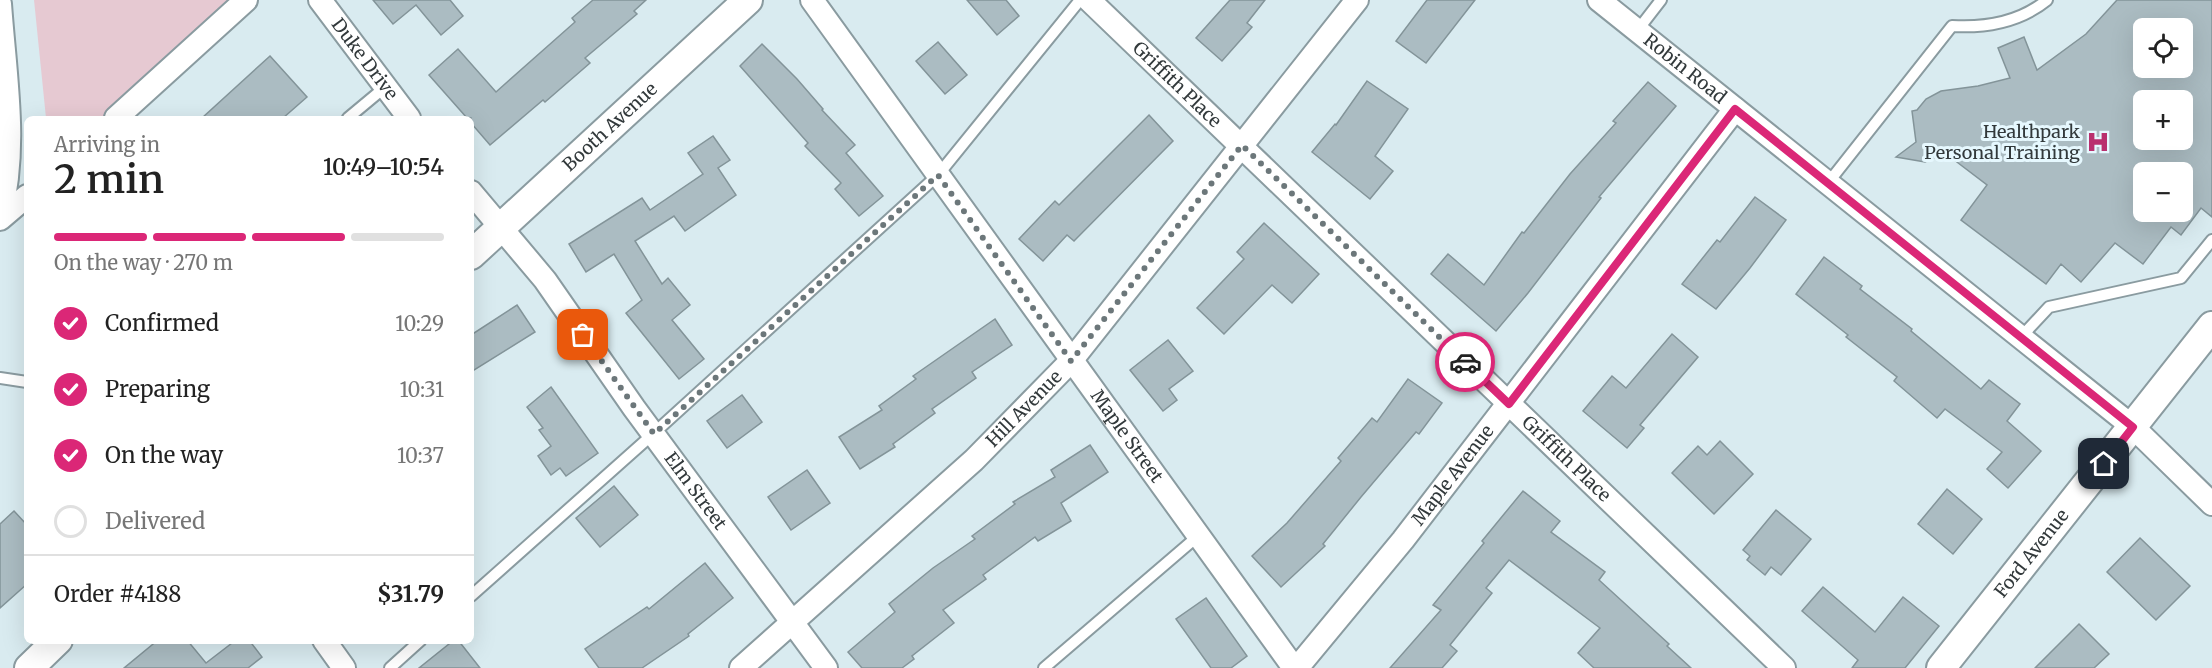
<!DOCTYPE html>
<meta charset="utf-8">
<style>
body{margin:0;font-family:Merriweather,serif;background:#f6f6f6;color:#222;height:100vh;display:flex;flex-direction:column;font-size:22px;white-space:nowrap}
*{box-sizing:border-box;margin:0}
p{font-size:20px;color:#767676}
.icon{flex:none;width:33px;height:33px;fill:none;stroke:currentColor;stroke-width:2;stroke-linecap:round;stroke-linejoin:round}
.map{position:relative;flex:1;overflow:hidden}
.side{position:absolute;left:24px;top:116px;width:450px;height:528px;display:flex;flex-direction:column;background:#fff;border-radius:9px;box-shadow:0 6px 24px #0002}
.side>*{flex:none}
.controls{position:absolute;left:2133px;top:18px;display:grid;gap:12px}
.controls a{display:grid;place-items:center;width:60px;height:60px;border-radius:9px;background:#fff;box-shadow:0 6px 24px #0002;font-size:30px}
.pin{position:absolute;display:grid;place-items:center;width:51px;height:51px;color:#fff;margin:-26px;border-radius:12px;box-shadow:0 3px 9px #0006}
.courier{position:absolute;display:grid;place-items:center;width:60px;height:60px;margin:-30px;border:4px solid #db2777;border-radius:50%;background:#fff;color:#222;box-shadow:0 2px 8px #0007}
.summary em{font-style:normal;font-weight:600}
.summary div{display:flex;flex-direction:column-reverse}
.summary{display:flex;align-items:center;justify-content:space-between;height:102px;padding:0 30px}
h1{font-size:39px;font-weight:600;line-height:45px}
.bar{display:grid;grid-template-columns:repeat(4,1fr);gap:9px 6px;align-content:center;height:72px;padding:0 30px}
.bar i{height:8px;border-radius:4px;background:#e0e0e0}
.bar .selected{background:#db2777}
.bar p{grid-column:span 4}
.line{display:flex;align-items:center;gap:15px;padding:0 30px;border-top:2px solid #e0e0e0}
.line div{flex:1}
ol{padding:0 30px;list-style:none}
li{display:flex;align-items:center;gap:18px;height:66px}
li p{margin-inline-start:auto}
li .icon{padding:6px;border-radius:50%;background:#db2777;color:#fff;stroke-width:4}
li:last-child{color:#767676}
li i{width:33px;height:33px;border:3px solid #e0e0e0;border-radius:50%}
.map>svg:first-child{display:block}
</style>
<div class="map">
<svg width="2212" height="668" viewBox="0 0 2212 668">
<rect width="100%" height="100%" fill="#d9ebf0"/>
<!-- green -->
<path fill="#e6c9d2" d="M34 0H231L103 118H46Z"/>
<!-- building -->
<g fill="#abbcc2" stroke="#839499" stroke-width="1.5" fill-rule="evenodd">
<path d="M373 0H450L463 16 441 35 416 5 393 24Z"/>
<path d="M593 0H646L634 11 637 14 585 58 590 63 545 102 543 100 490 145 471 123V118H467L429 75 458 49 496 92 575 22 572 18Z"/>
<path d="M967 0H1006L1019 16 997 35Z"/>
<path d="M1230 0H1265L1247 23 1252 27 1222 61 1196 38Z"/>
<path d="M1427 0H1475L1426 63 1396 41Z"/>
<path d="M2117 0H2212V217L2201 208 2181 235 2171 227 2143 264 2115 243 2081 282 2061 264 2046 284 1961 220 1987 185 1945 153 1925 162 1896 157 1916 142 1912 111 1917 110 1926 99 1941 91 1978 86 2010 78 1998 48 2024 37 2037 70 2086 34ZM2144 28H2182V68H2144ZM2144 100H2182V140H2144ZM2144 172H2182V212H2144Z"/>
<path d="M938 42 967 75 945 94 916 61Z"/>
<path d="M762 44 797 79 823 109 822 110 855 145 846 153 883 196 859 216 835 189 841 183 805 146 808 143 740 66Z"/>
<path d="M270 56 307 97 283 118H202Z"/>
<path d="M1367 81 1408 109 1375 156 1393 171 1370 199 1312 152 1335 124 1336 125Z"/>
<path d="M1648 82 1676 106 1599 197 1601 198 1528 293 1496 331 1431 274 1448 254 1484 285 1522 232 1524 233 1570 174 1616 123 1613 121Z"/>
<path d="M1149 115 1173 141 1074 241 1067 235 1043 261 1019 239 1055 201 1059 205Z"/>
<path d="M713 136 730 160 718 168 736 195 685 231 674 216 635 241 662 284 668 278 690 305 672 320 704 359 679 379 626 313 642 300 614 254 586 272 569 244 642 198 650 210 703 174 688 153Z"/>
<path d="M1755 197 1786 220 1750 268 1716 309 1682 284 1717 240 1720 242Z"/>
<path d="M1264 223 1319 274 1292 303 1272 285 1224 334 1197 308 1244 259 1237 252Z"/>
<path d="M1824 257 1862 286 1860 289 1912 329 1911 331 1981 389 1989 380 2020 404 2007 421 2041 451 2008 488 1987 469 2002 452 1945 409 1937 418 1894 381 1897 377 1846 337 1848 335 1796 294Z"/>
<path d="M517 305 535 332 471 372V335Z"/>
<path d="M995 319 1012 345 972 372 976 378 932 409 935 413 893 444 895 447 860 469 839 437 882 410 879 406 916 379 913 376Z"/>
<path d="M1672 334 1698 357 1640 425 1644 428 1627 448 1583 411 1612 376 1626 388Z"/>
<path d="M1168 340 1193 371 1169 389 1177 400 1163 411 1130 370Z"/>
<path d="M1408 379 1442 403 1419 434 1416 432 1361 497 1323 544 1325 546 1281 587 1252 556 1287 523 1341 461 1338 458 1372 418 1377 422Z"/>
<path d="M551 387 598 453 566 476 560 468 551 475 538 456 551 446 539 430 543 428 527 407Z"/>
<path d="M742 395 762 422 727 448 707 421Z"/>
<path d="M1720 441 1753 474 1714 514 1672 473 1698 446 1707 455Z"/>
<path d="M1090 445 1108 472 1061 503 1071 521 1038 541 1035 537 983 575 986 579 943 610 954 623 912 656 914 659 902 668H862L848 652 895 612 889 604 933 568 975 539 972 536 1015 504 1013 502 1055 477 1051 470Z"/>
<path d="M807 470 830 503 791 530 768 497Z"/>
<path d="M614 486 638 515 600 547 576 518Z"/>
<path d="M1947 489 1982 519 1953 554 1918 524Z"/>
<path d="M1523 491 1560 521 1551 532 1605 572 1599 580 1669 644 1667 646 1691 668H1594L1578 653 1600 628 1509 560 1486 588 1492 593 1450 645 1457 651 1442 668H1390L1441 610 1433 605 1484 543 1482 541Z"/>
<path d="M1776 510 1811 539 1781 575 1771 567 1765 575 1747 560 1750 556 1743 550Z"/>
<path d="M14 511 27 525V584L0 608V524Z"/>
<path d="M2140 538 2190 586 2156 620 2107 572Z"/>
<path d="M705 563 733 598 688 634 689 636 642 668H599L585 649 647 607 649 609Z"/>
<path d="M1823 587 1875 632 1903 597 1939 626 1905 668H1852L1858 660 1802 611Z"/>
<path d="M1206 598 1247 656 1231 668H1211L1176 619Z"/>
<path d="M2079 624 2109 654 2094 668H2035Z"/>
<path d="M158 640H187L206 663 236 640H249L262 657 248 668H124Z"/>
<path d="M454 640H458L480 668H419Z"/>
</g>
<g fill="none" stroke-linecap="round" stroke-linejoin="round">
<!-- service casing -->
<g stroke="#8a9ba0" stroke-width="14">
<g id="service">
<path d="M1637 31 1661 0"/>
<path d="M348 118 384 88"/>
<path d="M1828 183 1952 26C1986 28 2020 22 2047 0"/>
<path d="M2021 337 2049 307 2181 278 2212 240"/>
<path d="M0 378 27 382"/>
<path d="M471 596 653 434 938 175 1080 0"/>
<path d="M390 668 421 640"/>
<path d="M1044 668 1198 536"/>
</g>
</g>
<!-- minor casing -->
<g stroke="#8a9ba0" stroke-width="26">
<g id="minor">
<path id="s1" d="M320 0 409 118"/>
<path id="s2" d="M812 0 1294 668"/>
<path id="s3" d="M1089 0 1784 668"/>
<path id="s4" d="M1599 0 2133 427 2212 504"/>
<path d="M0 4C5 75 18 147 0 216"/>
<path d="M116 118 246 0"/>
<path id="s5" d="M471 192 545 280 634 408 826 668"/>
<path d="M0 219 27 196"/>
<path d="M324 640 344 668"/>
<path id="s6" d="M741 668 974 460 1071 361 1357 0"/>
<path id="s7" d="M1297 668 1403 540 1735 109"/>
</g>
</g>
<!-- tertiary casing -->
<g stroke="#8a9ba0" stroke-width="32">
<g id="tertiary">
<path id="s8" d="M471 255 748 0"/>
<path d="M29 668 58 640"/>
<path id="s9" d="M1941 668 2212 326"/>
</g>
</g>
<!-- service -->
<use href="#service" stroke="#fff" stroke-width="10"/>
<!-- minor -->
<use href="#minor" stroke="#fff" stroke-width="22"/>
<!-- tertiary -->
<use href="#tertiary" stroke="#fff" stroke-width="28"/>
</g>
<g fill="none" stroke-linecap="round" stroke-linejoin="round">
<!-- done -->
<path stroke="#6c777a" stroke-width="6" stroke-dasharray="0 10.8" d="M583 335 654 434 938 175 1071 361 1242 145 1465 362"/>
<!-- route -->
<path stroke="#db2777" stroke-width="8" d="M1465 362 1509 404 1735 109 2133 427 2104 464"/>
</g>
<!-- icons -->
<defs>
<g id="hospital-bare" transform="scale(1.8)"><path d="M-5-5h3v3.5h4V-5h3V5h-3V1.5h-4V5h-3Z" fill="#b9306e" stroke="#e6f8fe" stroke-width="2.5" paint-order="stroke"/></g>
</defs>
<g fill-rule="evenodd">
<use href="#hospital-bare" x="2098" y="142"/>
</g>
<g text-anchor="middle" stroke-width="6" stroke-linejoin="round" paint-order="stroke">
<!-- street labels -->
<g font-size="18" fill="#32393b" stroke="#e6f8fe">
<text dy="6" stroke="none"><textPath href="#s1" startOffset="74">Duke Drive</textPath></text>
<text dy="6" stroke="none"><textPath href="#s4" startOffset="110">Robin Road</textPath></text>
<text dy="6" stroke="none"><textPath href="#s3" startOffset="122">Griffith Place</textPath></text>
<text dy="6" stroke="none"><textPath href="#s8" startOffset="189">Booth Avenue</textPath></text>
<text dy="6" stroke="none"><textPath href="#s6" startOffset="384">Hill Avenue</textPath></text>
<text dy="6" stroke="none"><textPath href="#s2" startOffset="538">Maple Street</textPath></text>
<text dy="6" stroke="none"><textPath href="#s3" startOffset="662">Griffith Place</textPath></text>
<text dy="6" stroke="none"><textPath href="#s7" startOffset="248">Maple Avenue</textPath></text>
<text dy="6" stroke="none"><textPath href="#s5" startOffset="374">Elm Street</textPath></text>
<text dy="6" stroke="none"><textPath href="#s9" startOffset="146">Ford Avenue</textPath></text>
</g>
<!-- poi labels -->
<g font-size="18" fill="#32393b" stroke="#e6f8fe" text-anchor="end">
<text x="2080" y="138">Healthpark<tspan x="2080" dy="21">Personal Training</tspan></text>
</g>
</g>
</svg>
<div class="controls">
<a><svg class="icon" aria-label="locate" viewBox="0 0 24 24"><circle cx="12" cy="12" r="6"/><path d="M12 2v4M12 18v4M2 12h4M18 12h4"/></svg></a>
<a>+</a>
<a>−</a>
</div>
<div class="pin" style="left:583px;top:335px;background:#ea580c"><svg class="icon" aria-label="bag" viewBox="0 0 24 24"><path d="M5 8h14l-1 12H6zM9 8a3 3 0 0 1 6 0"/></svg></div>
<div class="pin" style="left:2104px;top:464px;background:#1f2937"><svg class="icon" aria-label="home" viewBox="0 0 24 24"><path d="M3 11l9-7 9 7M6 9v11h12V9"/></svg></div>
<div class="courier" style="left:1465px;top:362px"><svg class="icon" aria-label="car" viewBox="0 0 24 24"><path d="M5 17H2v-5l4-1 3-4h7l3 4 3 1v5h-3M9 17h6M6 11h13"/><circle cx="7" cy="17" r="2"/><circle cx="17" cy="17" r="2"/></svg></div>
<section class="side">
<div class="summary"><div><h1>2 min</h1><p>Arriving in</p></div><em>10:49–10:54</em></div>
<div class="bar"><i class="selected"></i><i class="selected"></i><i class="selected"></i><i></i><p>On the way · 270 m</p></div>
<ol>
<li><svg class="icon" aria-label="check" viewBox="0 0 24 24"><path d="M5 12l5 5 9-10"/></svg>Confirmed<p>10:29</p></li>
<li><svg class="icon" aria-label="check" viewBox="0 0 24 24"><path d="M5 12l5 5 9-10"/></svg>Preparing<p>10:31</p></li>
<li><svg class="icon" aria-label="check" viewBox="0 0 24 24"><path d="M5 12l5 5 9-10"/></svg>On the way<p>10:37</p></li>
<li><i></i>Delivered</li>
</ol>
<div class="line" style="height:78px"><div>Order #4188</div><b>$31.79</b></div>
</section>
</div>
